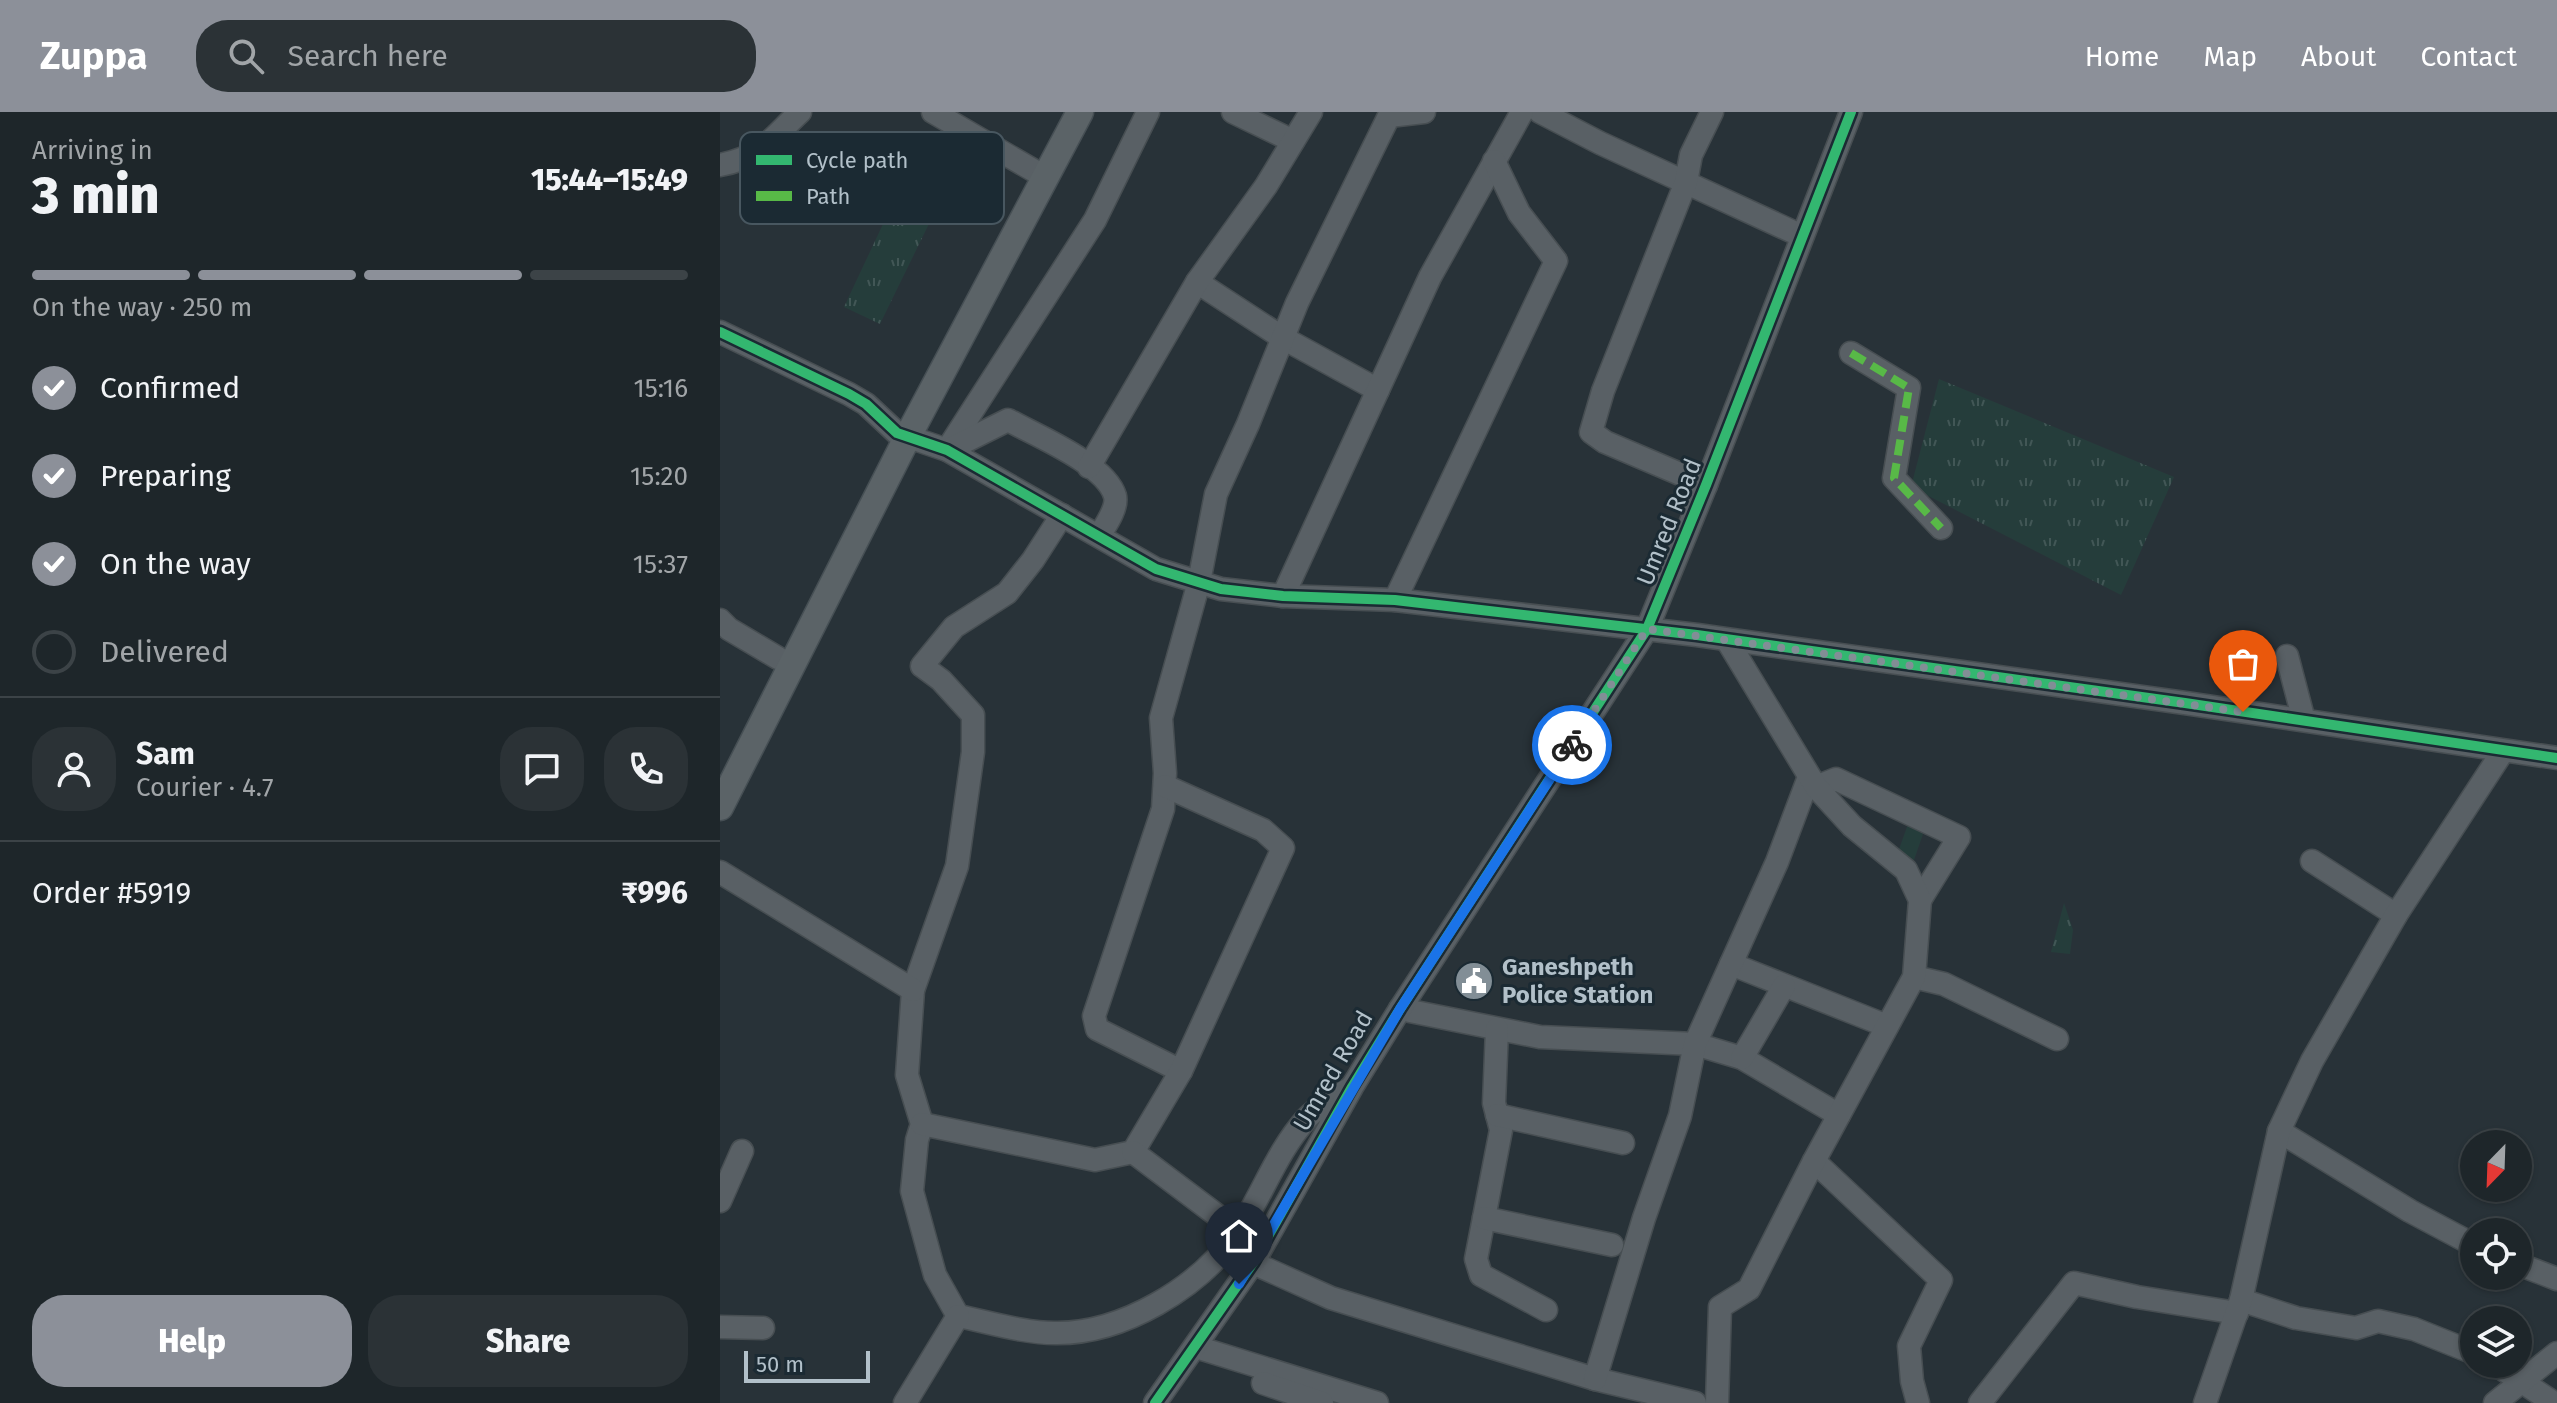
<!DOCTYPE html>
<meta charset="utf-8">
<style>
body{margin:0;font-family:"Fira Sans",sans-serif;background:#2b3236;color:#f1f3f6;height:100vh;display:flex;flex-direction:column;font-size:30px;white-space:nowrap}
*{box-sizing:border-box;margin:0}
p{font-size:26px;color:#a1a5a8}
.icon{flex:none;width:44px;height:44px;fill:none;stroke:currentColor;stroke-width:2;stroke-linecap:round;stroke-linejoin:round}
.map{position:relative;flex:1;overflow:hidden}
.drawer{display:flex;flex-direction:column;background:#1e262a;width:720px}
.drawer>*{flex:none}
.needle{width:52px;rotate:203deg}
.controls{position:absolute;left:1740px;top:1018px;display:grid;gap:16px}
.controls a{display:grid;place-items:center;width:72px;height:72px;border-radius:50%;background:#1e262a;box-shadow:0 2px 6px #0004,0 0 0 2px #3c4347;font-size:40px}
.scale{position:absolute;left:24px;bottom:20px;width:126px;box-sizing:border-box;padding-left:8px;border:4px solid #b2c0c9;border-top:0;font-size:22px;line-height:28px;white-space:nowrap;color:#b2c0c9;-webkit-text-stroke:6px #1b2a33;paint-order:stroke}
.pin{position:absolute;display:grid;place-items:center;width:68px;height:68px;color:#fff;margin:-82px -34px;border-radius:50% 50% 50% 0;rotate:-45deg;box-shadow:0 0 8px #0007}
.pin .icon{rotate:45deg}
.courier{position:absolute;display:grid;place-items:center;width:80px;height:80px;margin:-40px;border:6px solid #1a73e8;border-radius:50%;background:#fff;color:#222;box-shadow:0 2px 10px #0007}
.head em{font-style:normal;font-weight:800}
.head div{display:flex;flex-direction:column-reverse}
.head{display:flex;align-items:center;justify-content:space-between;height:136px;padding:0 32px}
h1{font-size:52px;font-weight:800;line-height:60px}
.bar{display:grid;grid-template-columns:repeat(4,1fr);gap:12px 8px;align-content:center;height:96px;padding:0 32px}
.bar i{height:10px;border-radius:6px;background:#3c4347}
.bar .on{background:#8c9099}
.bar p{grid-column:span 4}
.line{display:flex;align-items:center;gap:20px;padding:0 32px;border-top:2px solid #3c4347}
.line div{flex:1}
.round{display:grid;place-items:center;flex:none;width:84px;height:84px;border-radius:32px;background:#2b3236}
ol{padding:0 32px;list-style:none}
li{display:flex;align-items:center;gap:24px;height:88px}
li p{margin-inline-start:auto}
li .icon{padding:8px;border-radius:50%;background:#8c9099;color:#fff;stroke-width:4}
li:last-child{color:#a1a5a8}
li i{width:44px;height:44px;border:4px solid #3c4347;border-radius:50%}
.action{display:flex;gap:16px;margin-top:auto;padding:16px 32px}
.action a{flex:1;height:92px;border-radius:32px;background:#8c9099;color:#fff;font-size:32px;font-weight:800;line-height:92px;text-align:center}
.action a+a{background:#2b3236;color:#f1f3f6}
header{display:flex;align-items:center;gap:48px;box-sizing:border-box;height:112px;padding:0 40px;background:#8c9099;color:#fff}
header strong{font-size:38px}
nav{display:flex;gap:44px;margin-inline-start:auto;font-size:28px}
.search{width:560px;height:72px;background:#2b3236;display:flex;align-items:center;gap:20px;box-sizing:border-box;padding:0 28px;border-radius:32px;color:#a1a5a8;font-size:30px}
main{display:flex;flex:1;min-height:0}
.map>svg:first-child{display:block}
</style>
<header>
<strong>Zuppa</strong>
<div class="search"><svg class="icon" aria-label="search" viewBox="0 0 24 24"><circle cx="10" cy="10" r="6"/><path d="M15 15l6 6"/></svg>Search here</div>
<nav><a>Home</a><a>Map</a><a>About</a><a>Contact</a></nav>
</header>
<main>
<section class="drawer">
<div class="head"><div><h1>3 min</h1><p>Arriving in</p></div><em>15:44–15:49</em></div>
<div class="bar"><i class="on"></i><i class="on"></i><i class="on"></i><i></i><p>On the way · 250 m</p></div>
<ol>
<li><svg class="icon" aria-label="check" viewBox="0 0 24 24"><path d="M5 12l5 5 9-10"/></svg>Confirmed<p>15:16</p></li>
<li><svg class="icon" aria-label="check" viewBox="0 0 24 24"><path d="M5 12l5 5 9-10"/></svg>Preparing<p>15:20</p></li>
<li><svg class="icon" aria-label="check" viewBox="0 0 24 24"><path d="M5 12l5 5 9-10"/></svg>On the way<p>15:37</p></li>
<li><i></i>Delivered</li>
</ol>
<div class="line" style="height:144px"><a class="round"><svg class="icon" aria-label="person" viewBox="0 0 24 24"><circle cx="12" cy="8" r="4"/><path d="M4 21q1-7 8-7t8 7"/></svg></a><div><b>Sam</b><p>Courier · 4.7</p></div><a class="round"><svg class="icon" aria-label="chat" viewBox="0 0 24 24"><path d="M4 5h16v11H9l-5 4z"/></svg></a><a class="round"><svg class="icon" aria-label="phone" viewBox="0 0 24 24"><path d="M5 4h4l2 5-3 2q2 4 5 5l2-3 5 2v4C11 20 4 13 5 4z"/></svg></a></div>
<div class="line" style="height:104px"><div>Order #5919</div><b>₹996</b></div>
<div class="action"><a>Help</a><a>Share</a></div>
</section>
<div class="map">
<svg width="1837" height="1291" viewBox="0 0 1837 1291">
<defs>
<pattern id="park-tufts" width="24" height="20" patternUnits="userSpaceOnUse" patternTransform="scale(2)"><rect width="24" height="20" fill="#253d3b"/><path d="M3 7l-1-3M5 7V3M7 7l1-3M15 17l-1-3M17 17v-4M19 17l1-3" fill="none" stroke="#425756"/></pattern>
</defs>
<rect width="100%" height="100%" fill="#283238"/>
<!-- park -->
<g fill="url(#park-tufts)">
<path d="M187 61 226 77 160 212 124 195Z"/>
<path d="M1219 267 1454 365 1401 483 1191 375Z"/>
<path d="M1188 712 1203 722 1194 748 1177 743Z"/>
<path d="M1344 791 1353 818 1350 842 1331 840Z"/>
</g>
<g fill="none" stroke-linecap="round" stroke-linejoin="round">
<!-- minor casing -->
<g stroke="#474e52" stroke-width="25">
<g id="minor">
<path d="M213 0 325 65"/>
<path d="M513 0 573 29"/>
<path d="M820 0 880 31 1082 124"/>
<path d="M0 53C42 45 51 27 80 0"/>
<path d="M477 170 563 226 658 278"/>
<path d="M0 220 129 282 146 292 177 321 227 338 436 457 501 477 563 484 675 488 977 523 1465 591 1837 646"/>
<path d="M1131 241 1189 276 1174 366 1221 416"/>
<path d="M227 338 375 108 428 0"/>
<path d="M228 338 288 308C315 323 386 352 395 384 398 396 385 414 379 424"/>
<path d="M369 355 477 170 546 74 591 0"/>
<path d="M986 373 885 330 871 320 883 279 966 70 971 43 992 0"/>
<path d="M342 403 313 448 287 481 234 515 202 554 221 568 253 603V640L237 754 193 878 187 963 202 1012 197 1028 192 1079 215 1163 238 1204C269 1210 303 1221 335 1221 402 1222 479 1176 517 1121 542 1084 556 1040 587 1006 597 995 614 987 627 978"/>
<path d="M563 484 710 165 802 0"/>
<path d="M675 488 836 149 799 101 774 49"/>
<path d="M0 508 9 517 58 546"/>
<path d="M1567 544 1582 601"/>
<path d="M1096 675 1116 667 1239 725 1200 788"/>
<path d="M1592 749 1676 803"/>
<path d="M0 760 193 878"/>
<path d="M1011 852 1167 914"/>
<path d="M1194 865 1224 872 1337 927"/>
<path d="M680 897 820 925 975 932 1022 946 1119 1003"/>
<path d="M777 917 774 991 781 1018 756 1147 761 1163 826 1198"/>
<path d="M1022 946 1064 874"/>
<path d="M461 959 377 917 374 904 443 697 445 661 441 606 479 470 496 382 528 312 577 191 669 4 704 0"/>
<path d="M777 1003 903 1031"/>
<path d="M202 1012 375 1048 413 1040 461 959 563 736 543 718 445 674"/>
<path d="M1559 1019 1690 1099 1754 1133"/>
<path d="M413 1040 502 1107 520 1114"/>
<path d="M1094 1049 1221 1168 1189 1234 1192 1269 1198 1291"/>
<path d="M0 1089 22 1039"/>
<path d="M764 1106 892 1133"/>
<path d="M533 1151 611 1186 875 1267 975 1291"/>
<path d="M1798 1152 1837 1167"/>
<path d="M1521 1188 1576 1206 1636 1216 1658 1209 1694 1217 1754 1241"/>
<path d="M0 1215 43 1216"/>
<path d="M476 1235 657 1291"/>
<path d="M1775 1252 1834 1291"/>
<path d="M875 1267 924 1106 960 1004 975 932 1057 750 1089 665"/>
<path d="M543 1271 602 1291"/>
<path d="M185 1291 238 1204"/>
<path d="M435 1291 533 1151 632 975 680 897 927 517 986 373 1131 0"/>
<path d="M997 1291 1000 1195 1029 1177 1094 1049 1194 865 1200 788 1186 758 1132 714 1096 675 1007 528"/>
<path d="M1260 1291 1354 1171 1417 1185 1517 1201"/>
<path d="M1485 1291 1521 1188 1559 1019 1592 949 1676 803 1783 639"/>
<path d="M1775 1291 1837 1241"/>
</g>
</g>
<!-- major casing -->
<g stroke="#464f54" stroke-width="29">
<path id="major" d="M0 695 187 326 360 0"/>
</g>
<!-- minor -->
<use href="#minor" stroke="#596065" stroke-width="22"/>
<!-- major -->
<use href="#major" stroke="#5b6367" stroke-width="26"/>
<!-- quiet -->
<path stroke="#58b947" stroke-width="8" stroke-dasharray="16 8" stroke-linecap="butt" d="M1131 241 1189 276 1174 366 1221 416"/>
<!-- cycleway casing -->
<g stroke="#1b2a33" stroke-width="15">
<g id="cycleway">
<path d="M0 220 129 282 146 292 177 321 227 338 436 457 501 477 563 484 675 488 977 523 1465 591 1837 646"/>
<path d="M435 1291 533 1151 632 975 680 897 927 517 986 373 1131 0"/>
</g>
</g>
<!-- cycleway -->
<use href="#cycleway" stroke="#33b770" stroke-width="10"/>
</g>
<g fill="none" stroke-linecap="round" stroke-linejoin="round">
<!-- done -->
<path stroke="#828e96" stroke-width="8" stroke-dasharray="0 14.4" d="M852 633 927 517 1523 600"/>
<!-- route -->
<path stroke="#1a73e8" stroke-width="10" d="M519 1172 680 897 852 633"/>
</g>
<!-- icons -->
<defs>
<g id="civic-disc" transform="scale(2)"><circle r="9.5" fill="#828e96" stroke="#1b2a33"/><path d="M-.6-6.5H3V-4.5H.6V-3L4-1V1h2V6H-6V1h2V-1L-.6-3ZM-1.2 2.5V6h2.4V2.5Z" fill="#fff"/></g>
</defs>
<g fill-rule="evenodd">
<use href="#civic-disc" x="754" y="869"/>
</g>
<g text-anchor="middle" stroke-width="6" stroke-linejoin="round" paint-order="stroke">
<!-- street labels -->
<g font-size="24" fill="#b2c0c9" stroke="#1b2a33">
<text transform="translate(949 410) rotate(-68)" y="8">Umred Road</text>
<text transform="translate(613 959) rotate(-60)" y="8">Umred Road</text>
</g>
<!-- poi labels -->
<g font-size="24" font-weight="bold" fill="#b2c0c9" stroke="#1b2a33" text-anchor="start">
<text x="782" y="863">Ganeshpeth<tspan x="782" dy="28">Police Station</tspan></text>
</g>
</g>
<!-- legend -->
<rect x="20" y="20" width="264" height="92" rx="12" fill="#1b2a33" stroke="#485760" stroke-width="2"/>
<rect x="36" y="43" width="36" height="10" fill="#33b770"/>
<rect x="36" y="79" width="36" height="10" fill="#58b947"/>
<g font-size="22" fill="#b2c0c9">
<text x="86" y="56">Cycle path</text>
<text x="86" y="92">Path</text>
</g>
</svg>
<div class="controls">
<a><svg class="needle" viewBox="-14 -14 28 28"><path d="M0-13l5 13h-10z" fill="#e53935"/><path d="M0 13l5-13h-10z" fill="#a1a5a8"/></svg></a>
<a><svg class="icon" aria-label="locate" viewBox="0 0 24 24"><circle cx="12" cy="12" r="6"/><path d="M12 2v4M12 18v4M2 12h4M18 12h4"/></svg></a>
<a><svg class="icon" aria-label="layers" viewBox="0 0 24 24"><path d="M12 4l9 5-9 5-9-5zM3 14l9 5 9-5"/></svg></a>
</div>
<div class="scale">50 m</div>
<div class="pin" style="left:1523px;top:600px;background:#ea580c"><svg class="icon" aria-label="bag" viewBox="0 0 24 24"><path d="M5 8h14l-1 12H6zM9 8a3 3 0 0 1 6 0"/></svg></div>
<div class="pin" style="left:519px;top:1172px;background:#1f2937"><svg class="icon" aria-label="home" viewBox="0 0 24 24"><path d="M3 11l9-7 9 7M6 9v11h12V9"/></svg></div>
<div class="courier" style="left:852px;top:633px"><svg class="icon" aria-label="bike" viewBox="0 0 24 24"><circle cx="6" cy="16" r="4"/><circle cx="18" cy="16" r="4"/><path d="M6 16l4-8h5l3 8M10 8l3 8H6M13 5h3"/></svg></div>
</div>
</main>
